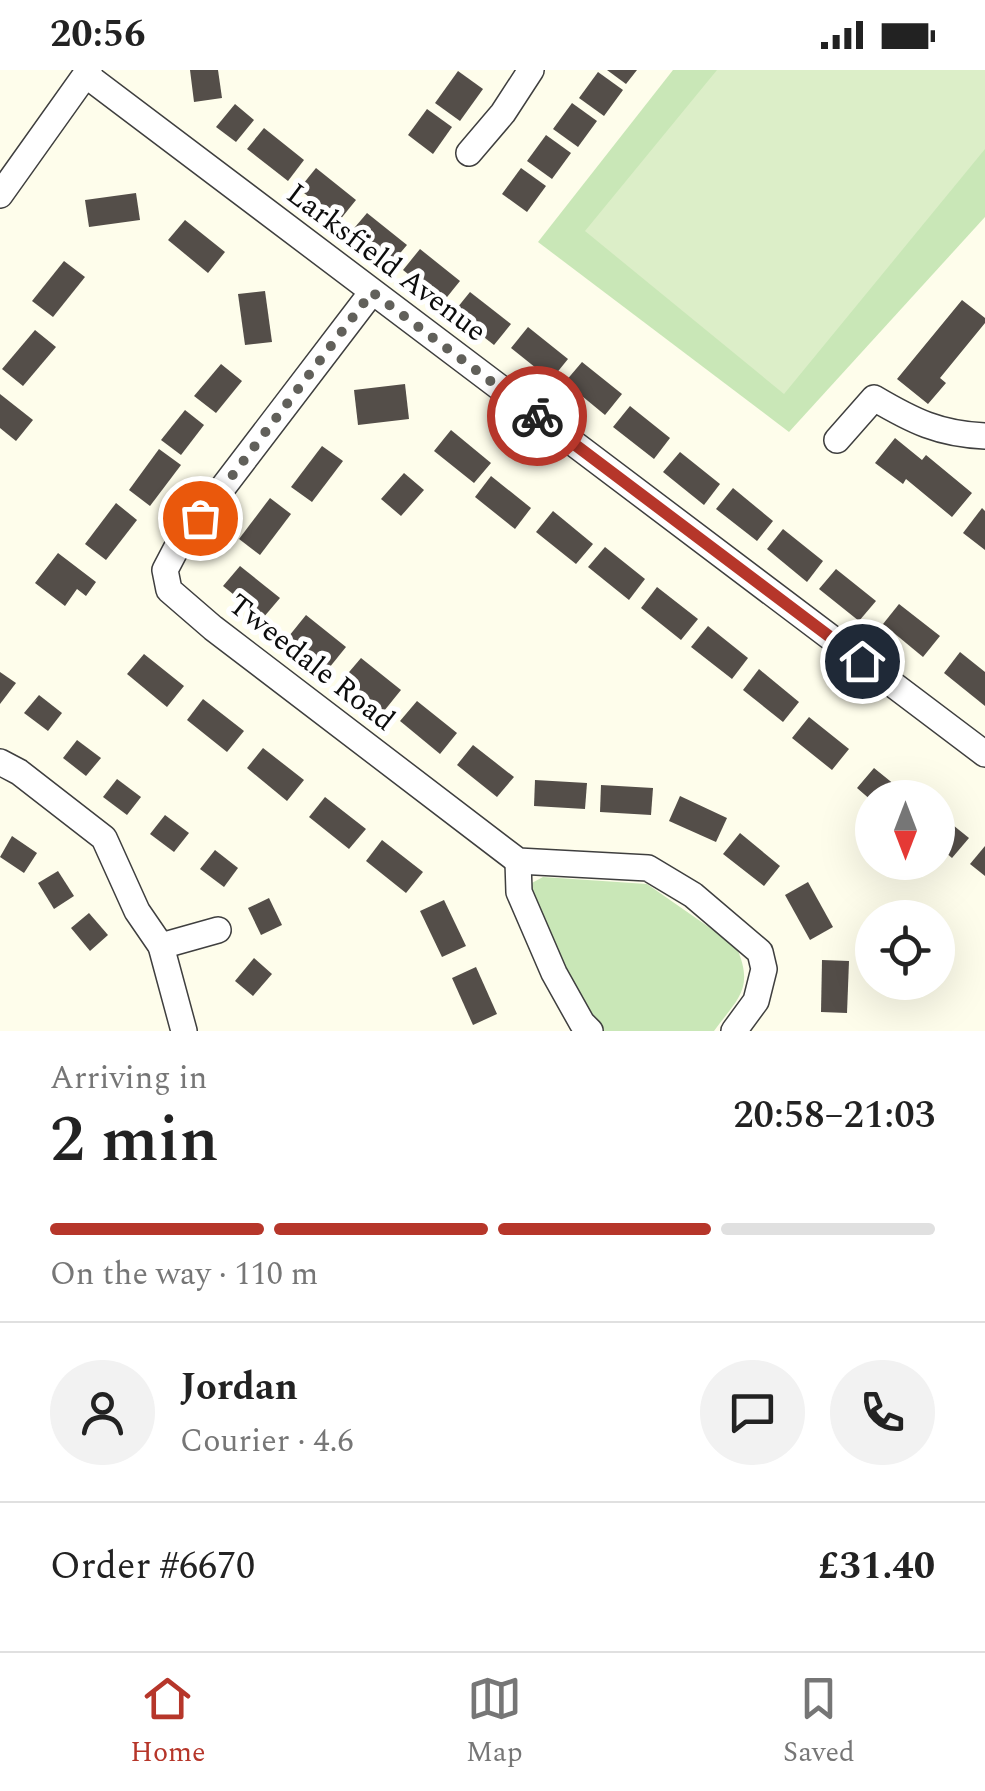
<!DOCTYPE html>
<meta charset="utf-8">
<style>
body{margin:0;font-family:Spectral,serif;background:#f2f2f2;color:#222;height:100vh;display:flex;flex-direction:column;font-size:38px;white-space:nowrap}
*{box-sizing:border-box;margin:0}
p{font-size:32px;color:#767676}
.icon{flex:none;width:55px;height:55px;fill:none;stroke:currentColor;stroke-width:2;stroke-linecap:round;stroke-linejoin:round}
.map{position:relative;height:961px;overflow:hidden}
.drawer{display:flex;flex-direction:column;background:#fff;flex:1}
.drawer>*{flex:none}
.needle{width:65px;rotate:180deg}
.fabs{position:absolute;left:855px;top:710px;display:grid;gap:20px}
.fabs a{display:grid;place-items:center;width:100px;height:100px;border-radius:50%;background:#fff;box-shadow:0 10px 40px #0002;font-size:50px}
.pin{position:absolute;display:grid;place-items:center;width:85px;height:85px;color:#fff;margin:-42px;border:5px solid #fff;border-radius:50%;box-shadow:0 2px 10px #0007}
.courier{position:absolute;display:grid;place-items:center;width:100px;height:100px;margin:-50px;border:8px solid #b6362a;border-radius:50%;background:#fff;color:#222;box-shadow:0 2px 12px #0007}
.overview em{font-style:normal;font-weight:600}
.overview div{display:flex;flex-direction:column-reverse}
.overview{display:flex;align-items:center;justify-content:space-between;height:170px;padding:0 50px}
h1{font-size:65px;font-weight:600;line-height:75px}
.bar{display:grid;grid-template-columns:repeat(4,1fr);gap:15px 10px;align-content:center;height:120px;padding:0 50px}
.bar i{height:12px;border-radius:8px;background:#e0e0e0}
.bar .selected{background:#b6362a}
.bar p{grid-column:span 4}
.line{display:flex;align-items:center;gap:25px;padding:0 50px;border-top:2px solid #e0e0e0}
.line div{flex:1}
.round{display:grid;place-items:center;flex:none;width:105px;height:105px;border-radius:52px;background:#f2f2f2}
.status{display:flex;justify-content:space-between;align-items:center;height:70px;padding:0 50px;background:#fff;direction:ltr}
.status svg{height:28px;fill:currentColor}
.menu{display:flex;justify-content:space-around;align-items:center;height:140px;border-top:2px solid #e0e0e0;background:#fff;font-size:28px;color:#767676}
.menu a{display:grid;justify-items:center;gap:5px}
.menu .selected{color:#b6362a}
.map>svg:first-child{display:block}
</style>
<div class="status"><b>20:56</b><svg viewBox="0 0 49 12"><path d="M0 12V9h3v3zM5 12V6h3v6zM10 12V3h3v9zM15 12V0h3v12zM26 1h20v11H26zM47 4h2v5h-2z"/></svg></div>
<div class="map">
<svg width="985" height="961" viewBox="0 0 985 961">
<rect width="100%" height="100%" fill="#fefdeb"/>
<!-- green -->
<g fill="#c9e7b7">
<path d="M673 0H985V147L789 362 538 172Z"/>
<path d="M543 807 647 814 736 876C755 919 738 928 714 961H602L585 948 526 825 530 814Z"/>
</g>
<!-- pitch -->
<path fill="#dceec8" d="M717 0H985V79L784 324 585 161Z"/>
<!-- building -->
<g fill="#544e49">
<path d="M190 0H218L222 28 194 32Z"/>
<path d="M607 0H637L626 14Z"/>
<path d="M458 1 483 19 460 51 435 33Z"/>
<path d="M598 2 623 20 604 46 579 28Z"/>
<path d="M572 33 597 51 578 77 553 59Z"/>
<path d="M235 34 254 50 236 72 216 57Z"/>
<path d="M427 39 452 57 433 84 408 65Z"/>
<path d="M264 58 304 90 288 111 247 79Z"/>
<path d="M546 65 571 83 552 109 527 91Z"/>
<path d="M316 98 356 130 339 151 299 119Z"/>
<path d="M521 98 546 116 527 142 502 124Z"/>
<path d="M136 123 140 150 89 157 85 130Z"/>
<path d="M367 143 407 175 390 195 350 163Z"/>
<path d="M185 150 225 182 208 203 168 170Z"/>
<path d="M420 179 460 211 443 232 403 200Z"/>
<path d="M64 191 85 207 53 247 32 231Z"/>
<path d="M265 221 272 272 245 275 238 224Z"/>
<path d="M470 222 511 254 494 275 453 243Z"/>
<path d="M962 230 985 248V253L940 308 946 313 928 334 897 309Z"/>
<path d="M528 257 568 289 551 310 511 278Z"/>
<path d="M35 260 56 277 23 316 2 299Z"/>
<path d="M582 292 622 324 605 345 565 312Z"/>
<path d="M221 294 242 311 216 343 194 326Z"/>
<path d="M405 314 409 349 358 355 354 320Z"/>
<path d="M0 324 33 350 16 371 0 358Z"/>
<path d="M630 336 670 368 654 389 613 357Z"/>
<path d="M185 340 204 355 181 385 161 370Z"/>
<path d="M451 360 491 393 474 413 434 381Z"/>
<path d="M895 368 922 390 926 385 972 423 952 447 906 409 903 414 875 393Z"/>
<path d="M322 376 343 391 312 432 291 417Z"/>
<path d="M159 379 181 395 150 436 129 420Z"/>
<path d="M680 382 720 414 704 435 663 402Z"/>
<path d="M404 403 424 420 401 446 381 429Z"/>
<path d="M491 406 531 438 515 459 475 427Z"/>
<path d="M733 418 773 451 757 471 716 439Z"/>
<path d="M270 428 291 444 260 485 239 469Z"/>
<path d="M116 433 137 450 106 490 85 474Z"/>
<path d="M982 438 985 441V480L963 463Z"/>
<path d="M553 441 593 474 576 494 536 462Z"/>
<path d="M783 459 823 491 807 512 767 479Z"/>
<path d="M605 477 645 509 629 530 588 497Z"/>
<path d="M58 483 96 512 86 526 77 519 65 536 35 513Z"/>
<path d="M240 496 280 528 263 548 223 516Z"/>
<path d="M836 499 876 531 859 551 819 519Z"/>
<path d="M657 517 698 549 681 570 641 538Z"/>
<path d="M899 534 940 566 923 587 883 554Z"/>
<path d="M306 545 346 577 329 598 289 566Z"/>
<path d="M708 556 748 588 732 609 691 577Z"/>
<path d="M960 582 985 602V636L944 603Z"/>
<path d="M144 584 184 616 167 637 127 604Z"/>
<path d="M361 588 401 620 384 641 344 608Z"/>
<path d="M759 599 799 632 783 652 743 620Z"/>
<path d="M0 602 16 613 0 634Z"/>
<path d="M39 625 62 643 48 661 24 643Z"/>
<path d="M203 629 244 661 227 682 187 650Z"/>
<path d="M417 631 457 663 440 684 400 651Z"/>
<path d="M809 647 849 679 832 700 792 668Z"/>
<path d="M77 670 101 688 86 706 63 688Z"/>
<path d="M473 675 514 707 497 727 457 695Z"/>
<path d="M263 678 304 710 287 731 247 698Z"/>
<path d="M874 698 911 728H872V731L857 718Z"/>
<path d="M117 709 141 727 127 745 103 727Z"/>
<path d="M535 710 587 713 585 739 534 736Z"/>
<path d="M601 715 653 718 651 745 600 742Z"/>
<path d="M680 726 727 748 716 772 669 751Z"/>
<path d="M325 727 366 759 349 779 309 747Z"/>
<path d="M938 743 969 768 952 788 938 776Z"/>
<path d="M165 745 189 763 174 782 150 764Z"/>
<path d="M740 763 780 796 764 816 723 784Z"/>
<path d="M12 766 37 783 24 803 0 787Z"/>
<path d="M382 770 423 802 406 823 366 791Z"/>
<path d="M985 776V806L970 794Z"/>
<path d="M215 780 238 798 224 817 200 799Z"/>
<path d="M58 801 74 826 54 839 38 813Z"/>
<path d="M808 812 833 857 810 870 785 825Z"/>
<path d="M269 828 282 855 261 865 248 838Z"/>
<path d="M444 830 466 876 442 887 420 841Z"/>
<path d="M89 843 108 865 90 881 71 858Z"/>
<path d="M254 888 272 904 253 926 235 911Z"/>
<path d="M822 890 849 891 847 943 821 942Z"/>
<path d="M476 897 497 944 473 955 452 908Z"/>
</g>
<g fill="none" stroke-linecap="round" stroke-linejoin="round">
<!-- minor casing -->
<g stroke="#3f3f3f" stroke-width="28">
<g id="minor">
<path d="M86 5 985 684"/>
<path d="M469 83 503 43 531 0"/>
<path d="M0 125 89 0"/>
<path d="M372 222 176 479 165 500 169 520 213 558 518 791 648 798 693 825 760 882 764 899 756 931 734 961"/>
<path d="M837 370 874 328C913 351 939 364 985 366"/>
<path d="M0 692 19 702 104 768 137 841 161 876 184 961"/>
<path d="M518 791 519 822 554 903 582 953 590 961"/>
<path d="M161 876 218 860"/>
</g>
</g>
<!-- minor -->
<use href="#minor" stroke="#fff" stroke-width="25"/>
</g>
<g fill="none" stroke-linecap="round" stroke-linejoin="round">
<!-- done -->
<path stroke="#61605a" stroke-width="10" stroke-dasharray="0 18" d="M200 448 372 222 537 346"/>
<!-- route -->
<path stroke="#b6362a" stroke-width="12" d="M537 346 862 591"/>
</g>
<g text-anchor="middle" stroke-width="10" stroke-linejoin="round" paint-order="stroke">
<!-- street labels -->
<g font-size="30" fill="#0c0c0c" stroke="#fff">
<text transform="translate(387 192) rotate(37)" y="10">Larksfield Avenue</text>
<text transform="translate(312 592) rotate(38)" y="10">Tweedale Road</text>
</g>
</g>
</svg>
<div class="fabs">
<a><svg class="needle" viewBox="-14 -14 28 28"><path d="M0-13l5 13h-10z" fill="#e53935"/><path d="M0 13l5-13h-10z" fill="#767676"/></svg></a>
<a><svg class="icon" aria-label="locate" viewBox="0 0 24 24"><circle cx="12" cy="12" r="6"/><path d="M12 2v4M12 18v4M2 12h4M18 12h4"/></svg></a>
</div>
<div class="pin" style="left:200px;top:448px;background:#ea580c"><svg class="icon" aria-label="bag" viewBox="0 0 24 24"><path d="M5 8h14l-1 12H6zM9 8a3 3 0 0 1 6 0"/></svg></div>
<div class="pin" style="left:862px;top:591px;background:#1f2937"><svg class="icon" aria-label="home" viewBox="0 0 24 24"><path d="M3 11l9-7 9 7M6 9v11h12V9"/></svg></div>
<div class="courier" style="left:537px;top:346px"><svg class="icon" aria-label="bike" viewBox="0 0 24 24"><circle cx="6" cy="16" r="4"/><circle cx="18" cy="16" r="4"/><path d="M6 16l4-8h5l3 8M10 8l3 8H6M13 5h3"/></svg></div>
</div>
<section class="drawer">
<div class="overview"><div><h1>2 min</h1><p>Arriving in</p></div><em>20:58–21:03</em></div>
<div class="bar"><i class="selected"></i><i class="selected"></i><i class="selected"></i><i></i><p>On the way · 110 m</p></div>
<div class="line" style="height:180px"><a class="round"><svg class="icon" aria-label="person" viewBox="0 0 24 24"><circle cx="12" cy="8" r="4"/><path d="M4 21q1-7 8-7t8 7"/></svg></a><div><b>Jordan</b><p>Courier · 4.6</p></div><a class="round"><svg class="icon" aria-label="chat" viewBox="0 0 24 24"><path d="M4 5h16v11H9l-5 4z"/></svg></a><a class="round"><svg class="icon" aria-label="phone" viewBox="0 0 24 24"><path d="M5 4h4l2 5-3 2q2 4 5 5l2-3 5 2v4C11 20 4 13 5 4z"/></svg></a></div>
<div class="line" style="height:130px"><div>Order #6670</div><b>£31.40</b></div>
</section>
<nav class="menu">
<a class="selected"><svg class="icon" aria-label="home" viewBox="0 0 24 24"><path d="M3 11l9-7 9 7M6 9v11h12V9"/></svg>Home</a>
<a><svg class="icon" aria-label="map" viewBox="0 0 24 24"><path d="M3 6l6-2 6 2 6-2v14l-6 2-6-2-6 2zM9 4v14M15 6v14"/></svg>Map</a>
<a><svg class="icon" aria-label="saved" viewBox="0 0 24 24"><path d="M7 4h10v16l-5-4-5 4z"/></svg>Saved</a>
</nav>
